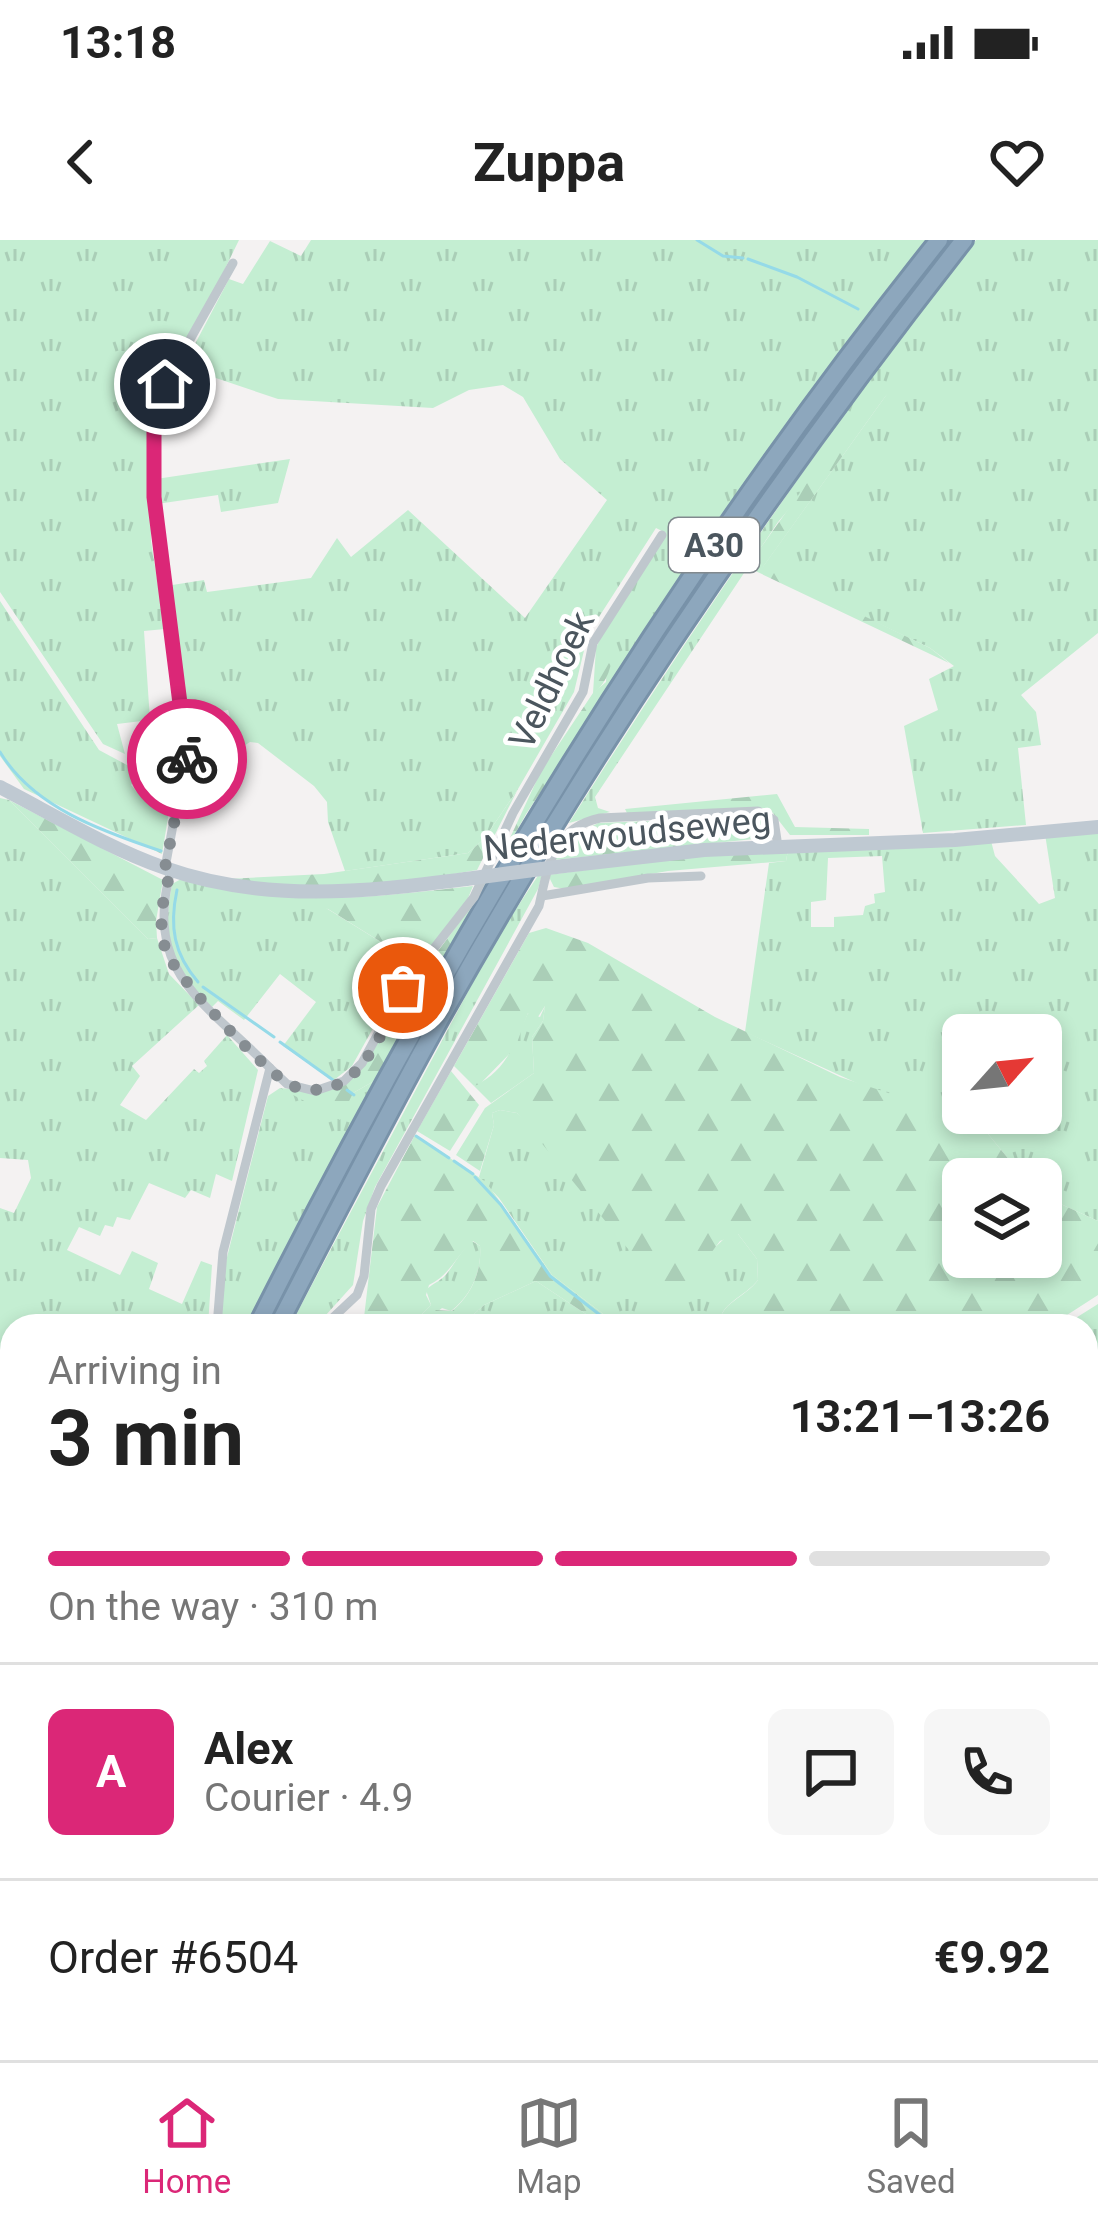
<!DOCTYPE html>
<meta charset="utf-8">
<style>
body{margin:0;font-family:Roboto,sans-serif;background:#f6f6f6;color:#222;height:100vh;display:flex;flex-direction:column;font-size:45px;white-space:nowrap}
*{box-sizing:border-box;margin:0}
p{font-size:39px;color:#767676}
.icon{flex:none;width:66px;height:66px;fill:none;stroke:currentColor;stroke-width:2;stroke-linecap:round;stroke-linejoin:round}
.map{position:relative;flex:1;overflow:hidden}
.drawer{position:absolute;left:0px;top:1074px;width:1098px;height:747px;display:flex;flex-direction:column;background:#fff;border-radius:36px 36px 0 0;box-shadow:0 6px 18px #0003}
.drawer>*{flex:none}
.needle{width:78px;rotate:63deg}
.buttons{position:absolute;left:942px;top:774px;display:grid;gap:24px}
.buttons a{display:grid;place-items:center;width:120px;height:120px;border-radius:18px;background:#fff;box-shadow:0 6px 18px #0003;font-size:60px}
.pin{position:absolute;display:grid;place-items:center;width:102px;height:102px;color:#fff;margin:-51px;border:6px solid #fff;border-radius:50%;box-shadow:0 3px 12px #0007}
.courier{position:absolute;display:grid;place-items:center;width:120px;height:120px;margin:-60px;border:9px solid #db2777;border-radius:50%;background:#fff;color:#222;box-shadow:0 3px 15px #0007}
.head em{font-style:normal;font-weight:700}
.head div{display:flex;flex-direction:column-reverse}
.head{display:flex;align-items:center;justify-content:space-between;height:204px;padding:0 48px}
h1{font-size:78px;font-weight:700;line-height:90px}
.bar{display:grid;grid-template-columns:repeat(4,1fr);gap:18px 12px;align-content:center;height:144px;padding:0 48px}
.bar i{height:15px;border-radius:9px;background:#e0e0e0}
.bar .selected{background:#db2777}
.bar p{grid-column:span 4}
.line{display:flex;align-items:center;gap:30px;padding:0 48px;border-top:3px solid #e0e0e0}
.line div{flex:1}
.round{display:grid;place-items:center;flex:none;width:126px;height:126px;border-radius:18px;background:#f6f6f6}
.status{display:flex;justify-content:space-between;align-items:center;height:84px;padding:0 60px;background:#fff;direction:ltr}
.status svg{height:33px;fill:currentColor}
header{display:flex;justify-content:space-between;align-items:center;height:156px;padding:0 48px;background:#fff;font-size:54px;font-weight:700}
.tabs{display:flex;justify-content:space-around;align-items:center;height:168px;border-top:3px solid #e0e0e0;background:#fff;font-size:33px;color:#767676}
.tabs a{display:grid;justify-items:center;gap:6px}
.tabs .selected{color:#db2777}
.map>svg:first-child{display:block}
</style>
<div class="status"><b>13:18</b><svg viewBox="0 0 49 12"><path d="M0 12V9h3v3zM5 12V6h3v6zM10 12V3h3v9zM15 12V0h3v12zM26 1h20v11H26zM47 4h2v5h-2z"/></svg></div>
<header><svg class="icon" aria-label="back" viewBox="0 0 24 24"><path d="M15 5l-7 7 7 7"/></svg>Zuppa<svg class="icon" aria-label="heart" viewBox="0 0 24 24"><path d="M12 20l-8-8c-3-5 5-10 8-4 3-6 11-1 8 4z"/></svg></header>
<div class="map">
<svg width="1098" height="1820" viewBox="0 0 1098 1820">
<defs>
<pattern id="grass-tufts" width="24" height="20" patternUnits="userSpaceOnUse" patternTransform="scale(3)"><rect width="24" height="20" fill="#c4eed2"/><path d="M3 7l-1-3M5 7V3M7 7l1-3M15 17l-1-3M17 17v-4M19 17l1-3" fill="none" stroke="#aaceb7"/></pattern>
<pattern id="forest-firs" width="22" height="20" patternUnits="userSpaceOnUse" patternTransform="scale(3)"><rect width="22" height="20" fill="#c4eed2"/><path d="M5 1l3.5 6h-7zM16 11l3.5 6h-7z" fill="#aaceb7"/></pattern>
</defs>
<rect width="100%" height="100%" fill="#f4f2f2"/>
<!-- grass -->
<g fill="url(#grass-tufts)" fill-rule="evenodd">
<path d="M0 0H239L200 80 151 169V301L165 389 144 391 150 480 117 484 125 514 103 504 0 352Z"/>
<path d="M311 0H926L761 223 600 463 593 453 606 442 609 380 666 293 656 288 588 394 574 452 518 549 484 599 468 613 345 631 328 582 327 562 314 546 258 503 250 502 239 509 228 470 185 477 166 346 204 340 207 352 311 338 337 298 351 317 408 270 525 378 607 260 560 219 523 157 503 145 469 150 433 168 278 159 183 127 229 39 243 44 270 1 301 16Z"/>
<path d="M976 0H1098V393L1021 455 1036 472 1041 505 1018 508 1026 585 923 593 904 486 938 470 929 439 954 426 930 408 762 328 887 154 778 282 595 557 598 568 610 572 569 583C696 382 829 187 976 0Z"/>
<path d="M290 219 278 263 221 272 218 255 157 264 156 239Z"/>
<path d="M0 361 99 510 140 532 131 545 141 557 176 529 162 614 24 549 0 516Z"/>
<path d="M0 558 9 560 148 699 157 698 169 734 199 765 132 826 140 836 120 865 146 880 194 829 199 833 207 826 204 821 227 795 258 830 232 941 216 934 210 958 191 950 185 958 149 943 130 980 117 977 113 987 105 985 100 996 79 987 67 1010 120 1035 132 1011 158 1023 149 1049 182 1064 201 1021 212 1025 208 1086H12V1257L2 1254 0 1264V968L14 973 31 938 28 920 0 918Z"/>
<path d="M1098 590V981L1041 955V939H1025L979 883 872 850 745 792 769 623 786 621 788 610 991 601 995 616 1039 664 1055 658 1045 594ZM882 616 885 652 874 654 875 663 865 666 863 675 834 677V687H811V662L826 660 828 618ZM963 795H1041V873H963Z"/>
<path d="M545 625 538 649 375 947 363 981 353 1045 316 1086H290L495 701Z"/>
<path d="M183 638 326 668 418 725 405 731 352 826 334 840 283 806 316 762 280 734 244 780 218 761 212 767C171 727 161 701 172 644Z"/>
<path d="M545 766 543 781 532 797 534 833 491 863 474 846C507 831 515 802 528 773L540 777Z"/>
<path d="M376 840 258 1067 246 1086 218 1084 223 1033 268 856 280 848 290 852 353 853Z"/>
<path d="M500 870 517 873 525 881 673 1063 704 1018 729 994H738L757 1019 758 1040C745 1057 719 1063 719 1086H619L552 1035 499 958 479 937 494 885 492 873Z"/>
<path d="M472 1001 480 1006C482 1031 471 1056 451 1071L442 1068 420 1086H410L431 1065 426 1050C433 1043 443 1040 448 1032 457 1020 461 1011 472 1001Z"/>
<path d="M536 1041 604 1086H461L484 1065Z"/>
<path d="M1098 1064V1290L1086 1293V1086H1063Z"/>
<path d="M119 1809H249L255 1820H110Z"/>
<path d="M648 1809H908L912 1820H648Z"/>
</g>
<!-- forest -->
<g fill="url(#forest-firs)">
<path d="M878 143 887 154 763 327 930 408 949 423 747 327Z"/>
<path d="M609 380C615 406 615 436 594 453L600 463 526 574 496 628 541 531 593 453 596 408Z"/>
<path d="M518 549 477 630 366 649 325 650 227 639 324 634 468 613 484 599Z"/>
<path d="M777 554 795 587 869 589V595H790L769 568 628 575 625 569Z"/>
<path d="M9 560 163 640 156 681 157 698 148 699Z"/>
<path d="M761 577 770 587 763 598 554 620 567 600 598 583Z"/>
<path d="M788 610 786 621 668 631 565 649 554 647 548 635 712 613Z"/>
<path d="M487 633H493L376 840 353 853 340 880 280 848 324 852 364 825 408 751 471 667Z"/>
<path d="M473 646 466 663 418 725 328 669 225 655 226 648C309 667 390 655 473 646Z"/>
<path d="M546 688 588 703 715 777 840 837 979 883 1025 939H963V1017H1041V955L1098 981V1055L1050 1086H719C719 1063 745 1058 758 1040L757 1019 738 994 720 1001 673 1064 517 873 500 870 492 873 494 885 480 931 456 915 485 868 534 833 532 797 543 781 545 766 536 780 528 773 515 808 480 844 474 846 454 826 529 693Z"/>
<path d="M451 831 479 865 450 911 417 891Z"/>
<path d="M415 895 486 942 552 1035 619 1086H604L536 1041 484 1065 461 1086H420L436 1070 452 1071C471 1056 482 1031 480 1006L473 1001C456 1016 450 1035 429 1045L426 1055 431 1065 410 1086H363L377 967Z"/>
</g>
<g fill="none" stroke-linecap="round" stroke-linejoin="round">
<!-- stream -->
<g stroke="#95dae8" stroke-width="3">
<path d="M697 0 723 16 743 18"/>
<path d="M748 19 797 37 858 69"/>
<path d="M0 512C33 567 101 591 161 611"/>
<path d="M177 650C169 687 174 714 198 742"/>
<path d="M203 747 274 797"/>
<path d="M280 802 333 840"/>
<path d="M347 850 354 855"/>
<path d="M416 896 449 918"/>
<path d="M454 921 473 934"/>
<path d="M475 937 501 965 550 1036 614 1086"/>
<path d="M1086 1585 1098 1588"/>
<path d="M252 1809 257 1820"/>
</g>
<!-- highway casing -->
<g stroke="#7892a9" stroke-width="22">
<g id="highway">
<path d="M257 1086C450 703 671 335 939 0"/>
<path d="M278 1086C331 983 384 880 440 779 593 506 771 246 964 0"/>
<path d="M0 1687 12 1655"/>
<path d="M0 1743 12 1711"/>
</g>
</g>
<!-- street -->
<g stroke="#bfc7cd" stroke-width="9">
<path d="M165 628 188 505 158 308 154 179 165 144 233 23"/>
<path d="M171 630C142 732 206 763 270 828L223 1012 217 1086"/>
<path d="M542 656 648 638 701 636"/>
<path d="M270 828 287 844 315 851 344 841 362 823 403 748 474 657 513 573 583 452 593 403 662 295"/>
<path d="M324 1086 357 1055 364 1036 371 969 381 946 539 666C548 626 553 588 600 578L758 571 774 580 778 607"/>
<path d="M1086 1479 1098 1496"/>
<path d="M0 1619 12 1586"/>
<path d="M3 1820 12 1785"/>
</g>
<!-- secondary -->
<g stroke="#bfc9d2" stroke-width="14">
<path d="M0 547C54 575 108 608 165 628 264 663 365 652 466 639"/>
<path d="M564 626 704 610 955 600 1098 587"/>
</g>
<!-- highway -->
<use href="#highway" stroke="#8da7bd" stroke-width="16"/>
<!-- secondary-bridge -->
<path stroke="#bfc9d2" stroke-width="14" d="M466 639 564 626"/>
</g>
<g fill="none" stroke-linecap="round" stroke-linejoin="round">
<!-- done -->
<path stroke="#868d92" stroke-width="12" stroke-dasharray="0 21.6" d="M187 519 165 628 171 630C163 658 157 683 166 711 175 736 267 834 291 845 308 853 328 851 344 841 372 823 389 777 403 748"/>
<!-- route -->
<path stroke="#db2777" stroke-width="15" d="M165 144 154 179V257L187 519"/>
</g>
<g text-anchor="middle" stroke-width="9" stroke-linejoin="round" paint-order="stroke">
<!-- shield labels -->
<rect fill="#fff" stroke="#81898e" stroke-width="3" x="669" y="278" width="90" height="54" rx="9"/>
<g font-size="33" font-weight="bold" fill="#4b565e">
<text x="714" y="317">A30</text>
</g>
<!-- street labels -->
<g font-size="36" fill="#4b565e" stroke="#fff">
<text transform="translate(551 440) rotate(-64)" y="13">Veldhoek</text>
<text transform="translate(627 593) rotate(-6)" y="13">Nederwoudseweg</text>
</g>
</g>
</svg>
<div class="buttons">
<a><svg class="needle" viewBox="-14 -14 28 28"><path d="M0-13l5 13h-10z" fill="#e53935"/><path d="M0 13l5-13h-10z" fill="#767676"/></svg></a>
<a><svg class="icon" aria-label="layers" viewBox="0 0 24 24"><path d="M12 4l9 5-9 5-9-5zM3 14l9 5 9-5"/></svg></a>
</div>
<div class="pin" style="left:403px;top:748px;background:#ea580c"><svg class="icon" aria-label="bag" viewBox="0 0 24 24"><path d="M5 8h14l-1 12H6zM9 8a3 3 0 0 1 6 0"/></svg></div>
<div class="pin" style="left:165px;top:144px;background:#1f2937"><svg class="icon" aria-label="home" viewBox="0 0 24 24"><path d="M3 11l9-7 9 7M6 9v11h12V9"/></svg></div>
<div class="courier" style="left:187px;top:519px"><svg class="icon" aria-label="bike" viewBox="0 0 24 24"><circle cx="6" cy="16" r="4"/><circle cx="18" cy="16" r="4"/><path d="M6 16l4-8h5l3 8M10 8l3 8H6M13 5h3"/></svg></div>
<section class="drawer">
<div class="head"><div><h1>3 min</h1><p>Arriving in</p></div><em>13:21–13:26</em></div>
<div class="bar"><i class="selected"></i><i class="selected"></i><i class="selected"></i><i></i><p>On the way · 310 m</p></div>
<div class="line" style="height:216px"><b class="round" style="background:#db2777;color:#fff">A</b><div><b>Alex</b><p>Courier · 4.9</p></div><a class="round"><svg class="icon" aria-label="chat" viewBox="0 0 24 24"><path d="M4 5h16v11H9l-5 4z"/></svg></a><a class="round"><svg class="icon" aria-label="phone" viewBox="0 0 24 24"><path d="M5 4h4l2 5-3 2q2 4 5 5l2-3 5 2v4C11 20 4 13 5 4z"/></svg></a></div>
<div class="line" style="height:156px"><div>Order #6504</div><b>€9.92</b></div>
</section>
</div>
<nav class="tabs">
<a class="selected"><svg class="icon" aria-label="home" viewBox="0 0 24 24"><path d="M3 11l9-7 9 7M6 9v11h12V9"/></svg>Home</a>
<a><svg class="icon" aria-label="map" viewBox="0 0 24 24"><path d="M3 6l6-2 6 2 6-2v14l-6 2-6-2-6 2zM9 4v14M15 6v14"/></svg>Map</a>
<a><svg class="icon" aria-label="saved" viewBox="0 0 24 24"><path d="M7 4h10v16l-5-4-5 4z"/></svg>Saved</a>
</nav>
